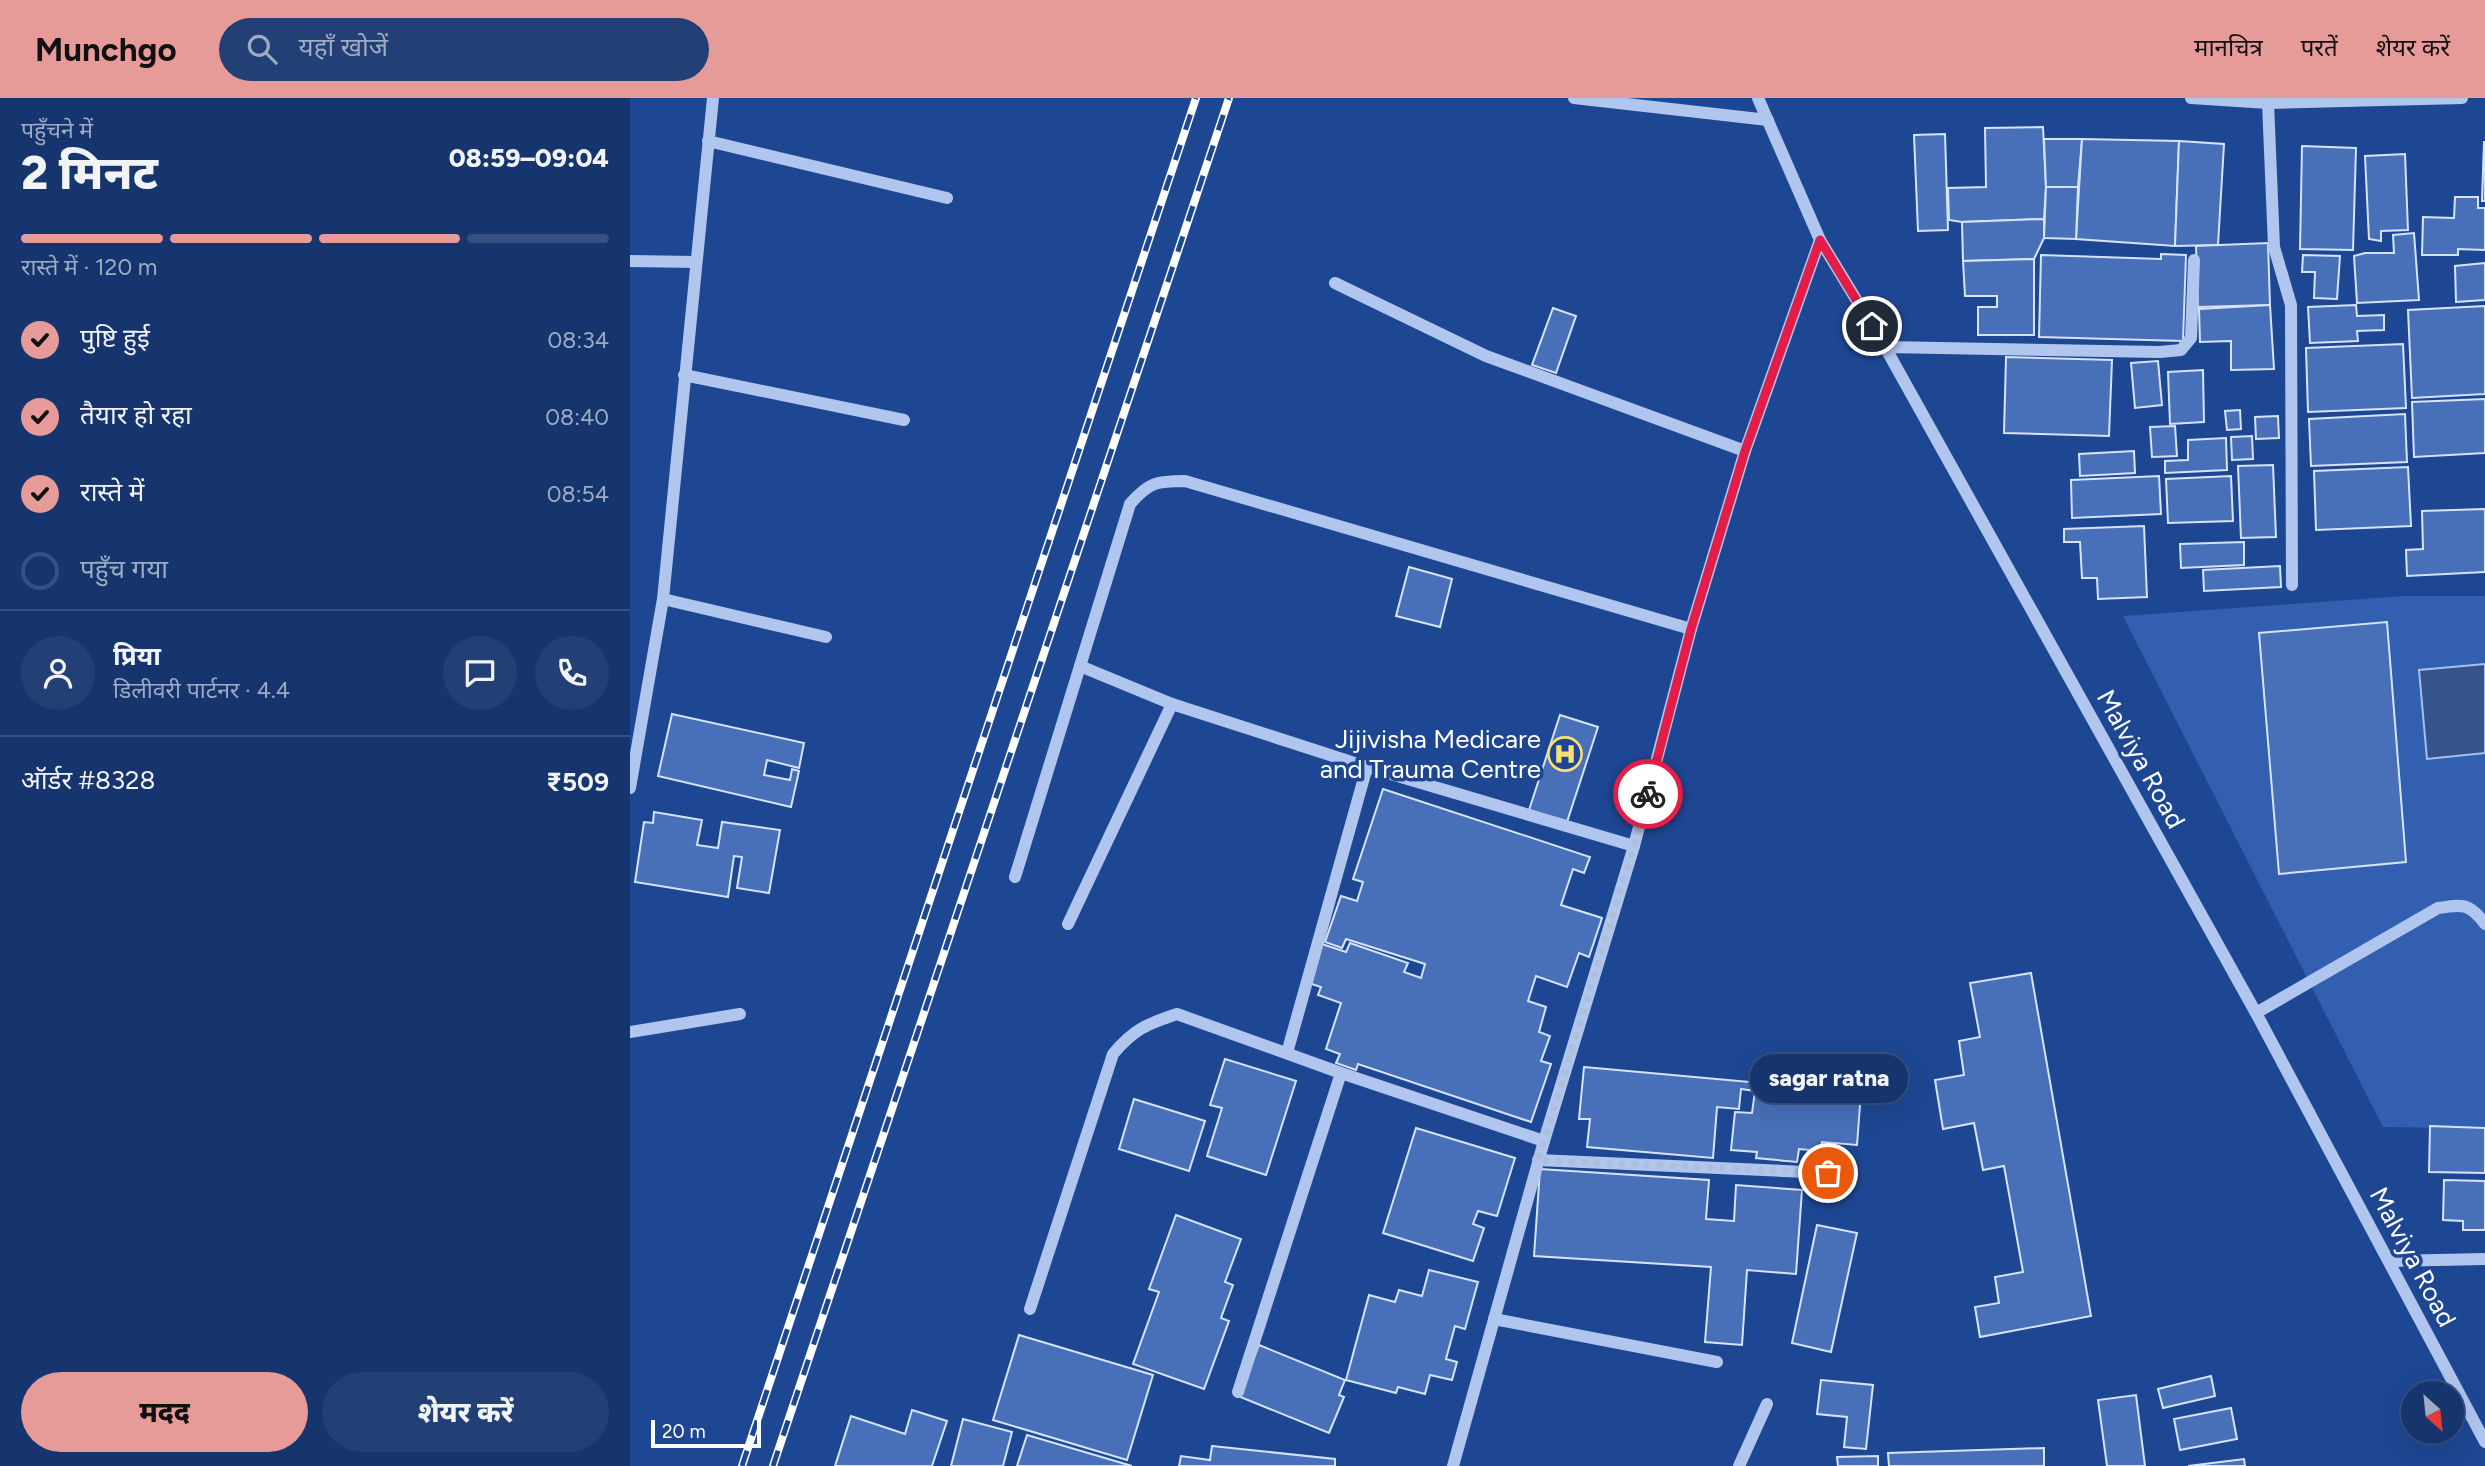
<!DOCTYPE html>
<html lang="hi">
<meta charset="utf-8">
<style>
body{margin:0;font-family:Figtree,"Noto Sans Devanagari",sans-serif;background:#234076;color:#f1f3f6;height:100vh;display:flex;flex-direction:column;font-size:26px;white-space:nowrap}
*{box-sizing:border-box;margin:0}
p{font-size:23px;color:#9eabc2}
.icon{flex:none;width:38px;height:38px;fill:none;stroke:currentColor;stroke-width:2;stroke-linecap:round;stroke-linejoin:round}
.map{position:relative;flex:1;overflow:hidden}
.drawer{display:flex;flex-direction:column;background:#16356e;width:630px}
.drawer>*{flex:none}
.needle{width:46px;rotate:153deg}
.tools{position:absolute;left:1771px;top:1283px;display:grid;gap:14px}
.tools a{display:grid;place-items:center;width:63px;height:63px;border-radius:50%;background:#16356e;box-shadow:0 7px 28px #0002,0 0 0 2px #355081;font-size:35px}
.scale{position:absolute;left:21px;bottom:18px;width:110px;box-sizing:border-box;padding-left:7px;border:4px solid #fff;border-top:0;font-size:19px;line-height:24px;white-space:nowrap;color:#fff;-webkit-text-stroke:5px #1e4793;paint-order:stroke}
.pin{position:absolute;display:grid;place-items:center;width:60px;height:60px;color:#fff;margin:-30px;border:4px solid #fff;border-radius:50%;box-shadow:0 2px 7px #0007}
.courier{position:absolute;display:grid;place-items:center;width:70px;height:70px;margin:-35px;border:5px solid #e11d48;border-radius:50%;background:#fff;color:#222;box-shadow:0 2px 9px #0007}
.bubble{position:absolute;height:49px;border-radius:24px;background:#16356e;box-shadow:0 7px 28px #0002,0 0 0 2px #355081;font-size:23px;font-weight:800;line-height:49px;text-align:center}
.summary em{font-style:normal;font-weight:800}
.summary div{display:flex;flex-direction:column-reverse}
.summary{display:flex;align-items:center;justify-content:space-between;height:119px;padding:0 21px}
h1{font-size:46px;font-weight:800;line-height:52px}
.bar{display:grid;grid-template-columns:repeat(4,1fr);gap:10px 7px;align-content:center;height:84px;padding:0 21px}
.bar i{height:9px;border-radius:5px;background:#355081}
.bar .current{background:#e69b98}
.bar p{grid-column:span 4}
.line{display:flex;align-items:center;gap:18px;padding:0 21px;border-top:2px solid #355081}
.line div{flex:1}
.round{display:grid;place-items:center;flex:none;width:74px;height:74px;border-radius:37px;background:#234076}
ol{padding:0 21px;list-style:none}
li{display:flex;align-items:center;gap:21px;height:77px}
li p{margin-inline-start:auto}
li .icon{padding:7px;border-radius:50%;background:#e69b98;color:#111;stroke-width:4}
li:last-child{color:#9eabc2}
li i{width:38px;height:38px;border:4px solid #355081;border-radius:50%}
.cta{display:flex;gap:14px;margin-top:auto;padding:14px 21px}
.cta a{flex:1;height:80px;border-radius:42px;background:#e69b98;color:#111;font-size:28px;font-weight:800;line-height:80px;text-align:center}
.cta a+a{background:#234076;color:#f1f3f6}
header{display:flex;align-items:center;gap:42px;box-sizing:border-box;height:98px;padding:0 35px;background:#e69b98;color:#111}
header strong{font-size:33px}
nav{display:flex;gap:38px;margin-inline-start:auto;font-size:24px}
.search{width:490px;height:63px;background:#234076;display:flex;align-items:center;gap:18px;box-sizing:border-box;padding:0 24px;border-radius:38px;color:#9eabc2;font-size:26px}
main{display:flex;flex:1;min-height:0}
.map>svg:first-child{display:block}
</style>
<header>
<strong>Munchgo</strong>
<div class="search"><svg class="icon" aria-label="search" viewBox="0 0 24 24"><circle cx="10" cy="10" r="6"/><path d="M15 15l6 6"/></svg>यहाँ खोजें</div>
<nav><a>मानचित्र</a><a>परतें</a><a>शेयर करें</a></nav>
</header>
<main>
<section class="drawer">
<div class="summary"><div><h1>2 मिनट</h1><p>पहुँचने में</p></div><em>08:59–09:04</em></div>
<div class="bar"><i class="current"></i><i class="current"></i><i class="current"></i><i></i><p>रास्ते में · 120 m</p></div>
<ol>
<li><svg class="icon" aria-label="check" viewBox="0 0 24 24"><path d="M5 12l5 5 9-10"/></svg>पुष्टि हुई<p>08:34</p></li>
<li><svg class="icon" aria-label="check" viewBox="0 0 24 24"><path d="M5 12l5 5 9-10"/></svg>तैयार हो रहा<p>08:40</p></li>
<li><svg class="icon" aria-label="check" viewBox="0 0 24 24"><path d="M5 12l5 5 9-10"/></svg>रास्ते में<p>08:54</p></li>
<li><i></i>पहुँच गया</li>
</ol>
<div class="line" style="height:126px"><a class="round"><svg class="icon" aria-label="person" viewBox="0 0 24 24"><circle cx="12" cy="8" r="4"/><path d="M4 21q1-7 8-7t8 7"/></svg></a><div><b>प्रिया</b><p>डिलीवरी पार्टनर · 4.4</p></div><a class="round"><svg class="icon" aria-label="chat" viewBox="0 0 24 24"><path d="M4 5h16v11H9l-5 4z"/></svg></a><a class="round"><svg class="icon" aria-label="phone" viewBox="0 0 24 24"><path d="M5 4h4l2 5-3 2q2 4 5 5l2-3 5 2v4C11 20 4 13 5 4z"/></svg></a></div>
<div class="line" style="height:91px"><div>ऑर्डर #8328</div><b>₹509</b></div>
<div class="cta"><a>मदद</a><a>शेयर करें</a></div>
</section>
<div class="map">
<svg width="1855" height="1368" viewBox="0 0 1855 1368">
<rect width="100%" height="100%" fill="#1e4793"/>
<!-- green -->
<path fill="#325fb0" d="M1775 498H1855V1030L1753 1029 1493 518Z"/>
<!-- water -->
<path fill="#36538b" stroke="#a3c0f0" stroke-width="2" d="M1855 566V655L1797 661 1789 572Z"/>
<!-- building -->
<g fill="#4770b9" stroke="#d6e3fa" stroke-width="2">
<path d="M1413 29 1416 89 1414 121 1332 124 1319 122 1318 90 1356 89 1355 30Z"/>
<path d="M1315 36 1318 132 1288 133 1284 37Z"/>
<path d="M1414 41H1452L1448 89H1416Z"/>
<path d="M1452 41 1549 43 1545 148 1446 141Z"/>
<path d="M1549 43 1594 46 1588 147 1545 148Z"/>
<path d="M1854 44H1855V103H1852Z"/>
<path d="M1672 48 1726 50 1723 152 1670 151Z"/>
<path d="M1775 56 1778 132 1751 133V143L1739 141 1735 58Z"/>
<path d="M1416 89H1448L1446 141 1414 140Z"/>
<path d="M1825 99H1848V110H1855V152L1828 151V157H1792L1793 119 1824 120Z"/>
<path d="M1414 121V140L1404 161 1333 163 1332 124Z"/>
<path d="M1784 135 1789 202 1727 205 1724 158 1735 155H1764L1763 137Z"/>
<path d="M1638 145 1640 207 1568 209 1566 148Z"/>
<path d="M1531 156 1556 157 1553 243 1409 239 1411 157 1531 161Z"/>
<path d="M1673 157 1710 158 1707 201 1684 200 1685 174H1672Z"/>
<path d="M1404 161V237H1348V209H1367V198H1335L1333 163Z"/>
<path d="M1855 165V202L1826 204 1825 168Z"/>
<path d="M1640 207 1644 271 1601 272V243L1570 244 1569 211Z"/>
<path d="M1726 207 1727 218 1754 217V232L1727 233 1728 243 1680 245 1678 209Z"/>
<path d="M1855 208V296L1782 300 1778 212Z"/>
<path d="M923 210 946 218 926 275 902 267Z"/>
<path d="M1773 246 1776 310 1678 314 1676 250Z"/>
<path d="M1376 259 1482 262 1479 338 1374 335Z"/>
<path d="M1528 263 1532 307 1505 310 1501 265Z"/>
<path d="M1573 272 1574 324 1540 326 1538 274Z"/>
<path d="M1855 301V355L1784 359 1782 304Z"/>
<path d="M1610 312 1611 331 1597 332 1595 313Z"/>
<path d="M1775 316 1777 364 1681 368 1679 321Z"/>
<path d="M1648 318 1649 340 1626 341 1625 319Z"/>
<path d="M1545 328 1547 358 1522 359 1520 329Z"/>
<path d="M1622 338 1623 361 1602 362 1601 339Z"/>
<path d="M1596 340 1597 372 1535 375V363L1558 362V342Z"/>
<path d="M1504 353 1505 375 1450 378 1449 356Z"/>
<path d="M1643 367 1646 439 1611 440 1608 368Z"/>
<path d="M1778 369 1781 428 1686 432 1684 373Z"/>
<path d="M1529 378 1531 416 1442 420 1441 382Z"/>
<path d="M1601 378 1603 423 1538 425 1536 381Z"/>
<path d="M1855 411V474L1777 478 1776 452 1793 451 1792 413Z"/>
<path d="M1514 428 1517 499 1468 501 1467 480H1452L1450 444H1434V431Z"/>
<path d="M1614 444V467L1551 470 1550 446Z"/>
<path d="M1650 468 1651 489 1574 493 1573 472Z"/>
<path d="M779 469 822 481 810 529 766 518Z"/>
<path d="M1757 524 1776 764 1649 776 1629 535Z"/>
<path d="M42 616 174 645 169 670 137 662 134 677 160 682 162 671 169 673 161 709 28 678Z"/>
<path d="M930 617 968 629 937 724 899 712Z"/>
<path d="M753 691 960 759 954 775 943 771 931 807 972 820 959 859 949 855 937 889 906 878 898 903 916 909 909 934 920 938 911 963 921 966 901 1024 728 966 726 972 706 965 710 956 696 951 711 905 688 897 691 889 679 885 692 846 716 854 720 845 778 865 774 874 791 880 795 866 716 841 712 850 695 844 711 798 727 803 733 784 723 781Z"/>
<path d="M24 714 72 722 67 747 88 750 92 724 150 732 139 795 107 790 112 759 104 758 98 799 5 784 14 724 23 725Z"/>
<path d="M1401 875 1461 1218 1350 1239 1345 1209 1369 1205 1365 1179 1393 1174 1374 1068 1353 1072 1344 1025 1313 1031 1305 982 1334 977 1329 943 1350 939 1340 885Z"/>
<path d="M595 961 666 983 636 1077 577 1058 592 1010 580 1007Z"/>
<path d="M954 969 1231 994 1227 1047 1192 1044 1191 1053 1169 1051 1167 1064 1126 1060 1127 1054 1101 1052 1105 1014 1122 1015 1125 993 1111 991 1109 1011 1087 1009 1083 1060 957 1049 960 1021H949Z"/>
<path d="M504 1001 575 1023 559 1073 489 1051Z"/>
<path d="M1800 1028 1855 1030V1075L1799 1074Z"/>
<path d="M786 1030 885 1060 867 1118 848 1113 843 1126 854 1130 843 1163 753 1135Z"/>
<path d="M910 1071 1079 1082 1076 1121 1104 1123 1106 1087 1172 1092 1166 1176 1117 1172 1112 1247 1075 1244 1081 1169 904 1158Z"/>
<path d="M1814 1082 1855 1083V1132H1833V1123L1813 1122Z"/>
<path d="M546 1117 611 1141 595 1184 603 1187 591 1220 599 1223 574 1291 503 1266 529 1194 519 1191Z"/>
<path d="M1187 1127 1227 1135 1201 1254 1162 1245Z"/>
<path d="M799 1172 848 1184 835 1231 825 1228 816 1261 827 1264 822 1282 800 1277 795 1296 768 1289 766 1295 716 1282 739 1197 765 1204 769 1192 792 1198Z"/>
<path d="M389 1237 523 1277 497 1362 363 1322Z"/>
<path d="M629 1247 715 1282 709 1297 714 1299 699 1335 608 1298Z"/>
<path d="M1581 1278 1585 1298 1533 1310 1528 1291Z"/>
<path d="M1191 1282 1243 1287 1236 1351 1214 1349 1217 1319 1187 1316Z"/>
<path d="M1506 1297 1515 1368H1477L1468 1302Z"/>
<path d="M1601 1310 1607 1341 1550 1352 1544 1321Z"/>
<path d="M282 1312 317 1323 302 1368H205L221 1318 275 1336Z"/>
<path d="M333 1321 382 1334 373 1368H321Z"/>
<path d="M397 1337 502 1368H387Z"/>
<path d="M582 1348 705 1361V1368H549L551 1358 580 1362Z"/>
<path d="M1414 1350V1368H1259L1258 1355Z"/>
<path d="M1248 1358V1368H1208L1207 1359Z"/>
<path d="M1614 1361 1615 1368H1558Z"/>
</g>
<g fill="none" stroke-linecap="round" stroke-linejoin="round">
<!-- minor -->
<g stroke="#b0c6ee" stroke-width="12">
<path d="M944 0 1138 22"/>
<path d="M1128 0 1190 142 1255 249 1626 915 1855 1344"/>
<path d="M1561 0 1638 5 1832 0"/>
<path d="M1638 5 1644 149 1661 207 1662 487"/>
<path d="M78 43 317 100"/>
<path d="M0 163 66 164"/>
<path d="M705 185 856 258 1115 353"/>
<path d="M1255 249 1530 254 1551 252 1561 240 1564 162"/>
<path d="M54 277 274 322"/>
<path d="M33 501 196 539"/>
<path d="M450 568 542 606 737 669 1004 748"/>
<path d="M0 690 33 501 83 0"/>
<path d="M385 779 500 406C519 384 527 383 555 383L1061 531"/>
<path d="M438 826 542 606"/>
<path d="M1626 915 1808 810C1832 806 1840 805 1855 826"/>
<path d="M0 934 110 916"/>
<path d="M657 955 737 669"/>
<path d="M908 1062 1198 1075"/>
<path d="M1759 1163 1855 1161"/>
<path d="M400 1211 483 956C504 931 517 926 547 916L711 975 914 1043"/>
<path d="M864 1221 1087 1264"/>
<path d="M608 1294 711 975"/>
<path d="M823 1368 914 1043 1004 748 1061 531 1115 353 1190 142"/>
<path d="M1109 1368 1137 1306"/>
</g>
<!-- rail casing -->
<g stroke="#fff" stroke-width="8">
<g id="rail">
<path d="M112 1368 566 0"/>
<path d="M143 1368 599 0"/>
</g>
</g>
<!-- rail -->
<use href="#rail" stroke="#1e4793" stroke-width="5" stroke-dasharray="16" stroke-linecap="butt"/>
</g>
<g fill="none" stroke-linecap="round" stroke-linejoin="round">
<!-- done -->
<path stroke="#b0bfd9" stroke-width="7" stroke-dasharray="0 12.6" d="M1018 696 1004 748 908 1062 1198 1075"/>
<!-- route -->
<path stroke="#e11d48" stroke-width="9" d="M1018 696 1061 531 1115 353 1190 142 1242 228"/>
</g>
<!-- icons -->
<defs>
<g id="hospital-ring" transform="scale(1.75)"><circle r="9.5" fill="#1e4793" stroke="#fce06f" stroke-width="1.5"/><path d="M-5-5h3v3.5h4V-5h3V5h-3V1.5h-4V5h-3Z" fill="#fce06f"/></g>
</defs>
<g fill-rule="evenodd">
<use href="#hospital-ring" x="935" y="656"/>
</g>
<g text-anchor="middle" stroke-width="7" stroke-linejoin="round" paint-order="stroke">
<!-- poi labels -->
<g font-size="26" fill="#fff" stroke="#1e4793" text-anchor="end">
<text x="911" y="650">Jijivisha Medicare<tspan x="911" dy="30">and Trauma Centre</tspan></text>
</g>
<!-- street labels -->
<g font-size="26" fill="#fff" stroke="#1e4793">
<text transform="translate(1511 661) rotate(61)" y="9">Malviya Road</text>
<text transform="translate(1783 1159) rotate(62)" y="9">Malviya Road</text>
</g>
</g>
</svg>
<div class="tools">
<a><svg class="needle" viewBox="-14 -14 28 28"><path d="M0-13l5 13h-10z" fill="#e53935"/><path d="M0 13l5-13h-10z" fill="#9eabc2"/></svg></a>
</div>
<div class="scale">20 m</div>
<div class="pin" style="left:1198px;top:1075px;background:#ea580c"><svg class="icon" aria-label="bag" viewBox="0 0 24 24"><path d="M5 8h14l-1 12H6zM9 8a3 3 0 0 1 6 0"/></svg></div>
<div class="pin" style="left:1242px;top:228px;background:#1f2937"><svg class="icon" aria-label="home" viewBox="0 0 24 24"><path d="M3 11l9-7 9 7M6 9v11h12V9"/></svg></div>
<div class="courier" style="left:1018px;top:696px"><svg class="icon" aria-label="bike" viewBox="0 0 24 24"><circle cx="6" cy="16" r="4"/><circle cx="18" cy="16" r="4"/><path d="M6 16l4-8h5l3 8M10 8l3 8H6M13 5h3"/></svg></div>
<div class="bubble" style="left:1120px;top:956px;width:158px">sagar ratna</div>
</div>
</main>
